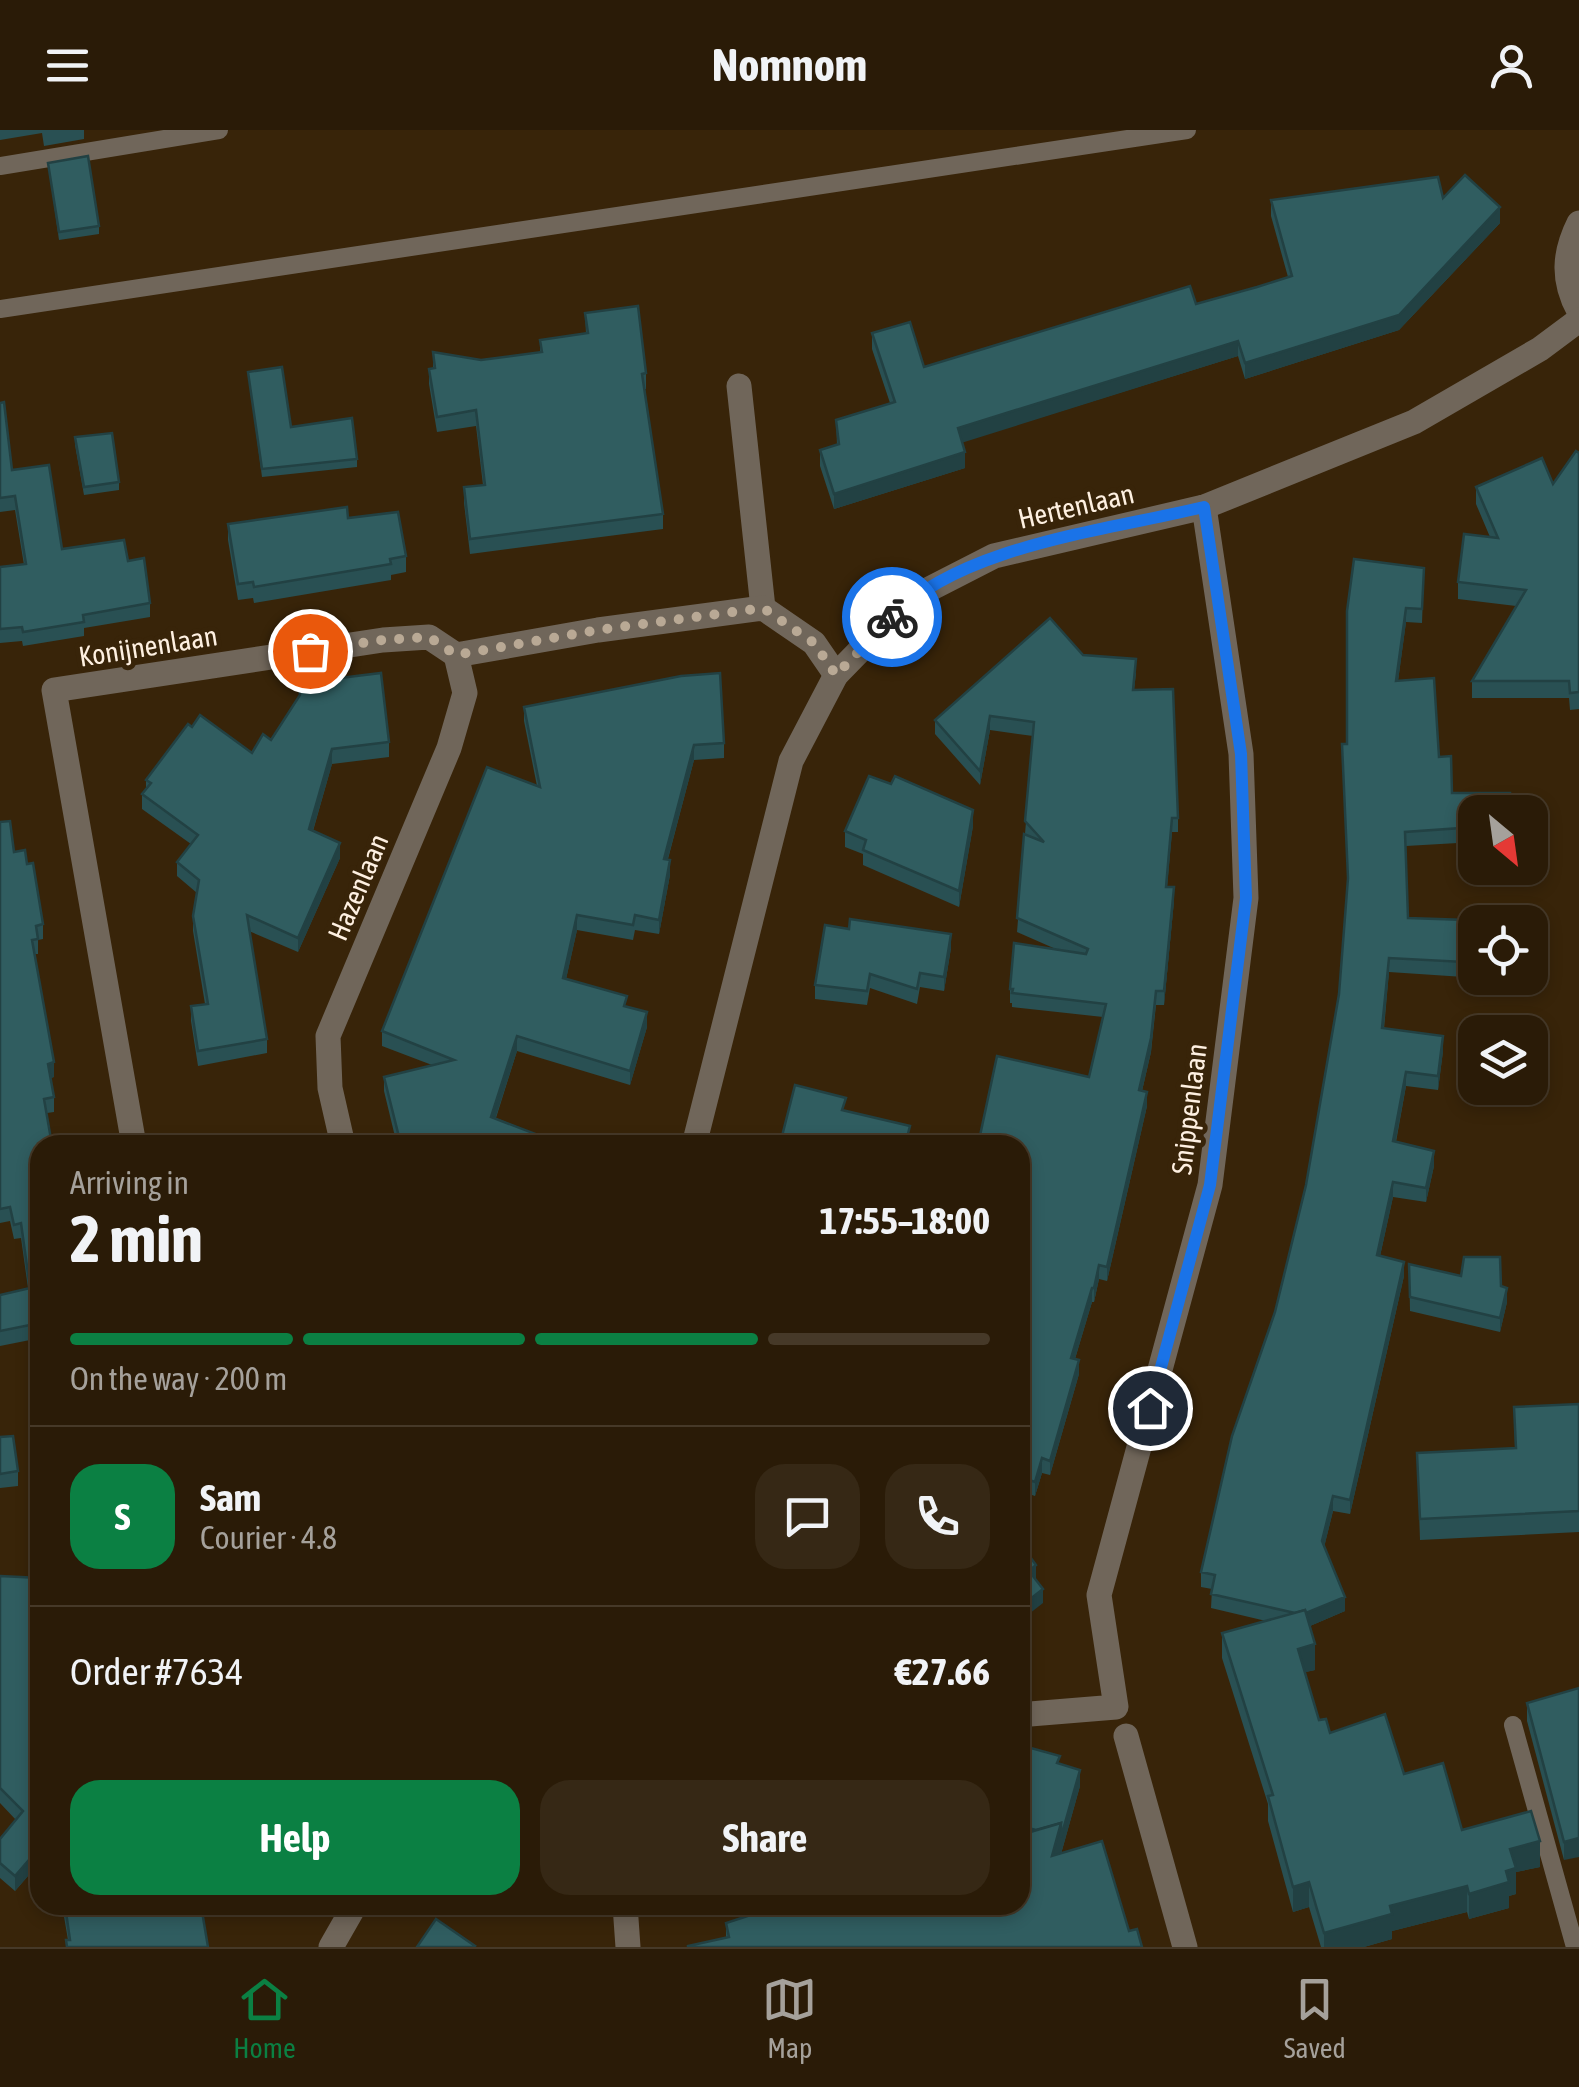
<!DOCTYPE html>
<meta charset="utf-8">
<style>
body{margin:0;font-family:"Asap Condensed",sans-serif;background:#362815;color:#f1f3f6;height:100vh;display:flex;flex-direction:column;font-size:38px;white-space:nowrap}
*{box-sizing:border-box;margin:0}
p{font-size:32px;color:#a5a19b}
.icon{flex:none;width:55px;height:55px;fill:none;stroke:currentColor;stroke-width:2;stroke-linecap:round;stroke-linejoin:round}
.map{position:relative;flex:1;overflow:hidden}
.drawer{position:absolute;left:30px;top:1005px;width:1000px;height:780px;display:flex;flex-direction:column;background:#2a1b07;border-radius:30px;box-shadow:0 5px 15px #0003,0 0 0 2px #463928}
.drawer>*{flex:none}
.needle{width:65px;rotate:151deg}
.tools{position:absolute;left:1458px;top:665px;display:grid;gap:20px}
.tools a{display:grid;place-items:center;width:90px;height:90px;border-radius:20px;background:#2a1b07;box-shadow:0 5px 15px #0003,0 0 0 2px #463928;font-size:50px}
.pin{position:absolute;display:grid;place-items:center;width:85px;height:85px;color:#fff;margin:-42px;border:5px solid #fff;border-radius:50%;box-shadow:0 2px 10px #0007}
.courier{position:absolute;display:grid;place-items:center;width:100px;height:100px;margin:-50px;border:8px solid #1a73e8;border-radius:50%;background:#fff;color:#222;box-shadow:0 2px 12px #0007}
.overview em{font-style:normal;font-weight:700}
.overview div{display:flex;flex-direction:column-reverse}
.overview{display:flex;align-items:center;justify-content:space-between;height:170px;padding:0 40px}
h1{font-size:65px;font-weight:700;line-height:75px}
.bar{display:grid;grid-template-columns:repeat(4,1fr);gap:15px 10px;align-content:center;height:120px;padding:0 40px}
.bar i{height:12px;border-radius:8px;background:#463928}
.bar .current{background:#0b8043}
.bar p{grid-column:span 4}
.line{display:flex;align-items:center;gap:25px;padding:0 40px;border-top:2px solid #463928}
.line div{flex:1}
.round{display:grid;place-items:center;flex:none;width:105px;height:105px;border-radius:30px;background:#362815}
.primary-button{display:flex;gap:20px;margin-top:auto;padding:20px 40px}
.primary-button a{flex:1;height:115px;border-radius:30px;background:#0b8043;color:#fff;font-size:40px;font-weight:700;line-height:115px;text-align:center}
.primary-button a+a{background:#362815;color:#f1f3f6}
header{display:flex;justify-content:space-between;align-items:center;height:130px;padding:0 40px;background:#2a1b07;font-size:45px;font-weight:700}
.menu{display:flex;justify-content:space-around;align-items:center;height:140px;border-top:2px solid #463928;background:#2a1b07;font-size:28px;color:#a5a19b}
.menu a{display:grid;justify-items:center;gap:5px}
.menu .current{color:#0b8043}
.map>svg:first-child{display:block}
</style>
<header><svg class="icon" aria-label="menu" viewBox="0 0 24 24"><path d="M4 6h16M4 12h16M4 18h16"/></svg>Nomnom<svg class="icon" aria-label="person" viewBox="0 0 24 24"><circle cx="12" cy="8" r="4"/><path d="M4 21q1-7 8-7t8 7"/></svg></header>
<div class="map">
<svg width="1579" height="1817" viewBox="0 0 1579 1817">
<rect width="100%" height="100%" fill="#382409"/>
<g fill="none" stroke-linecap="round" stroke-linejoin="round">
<!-- service -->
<g stroke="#70665a" stroke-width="18">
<path d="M0 36 219 0"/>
<path d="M0 179 1187 0"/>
<path d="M1513 1595 1575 1817"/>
</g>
<!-- minor -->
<g stroke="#70665a" stroke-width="25">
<path d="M739 256 763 478"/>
<path d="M134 1015 54 560 383 510 429 507 456 525 598 500 763 478 814 513 836 545"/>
<path d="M343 1015 330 958 328 906 449 618 465 563 456 525"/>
<path d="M1020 1582 1030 1584 1116 1577 1099 1465 1210 1055 1246 768 1241 624 1204 377"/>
<path d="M1126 1606 1185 1817"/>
<path d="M625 1775 628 1817"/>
</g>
<!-- tertiary -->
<g stroke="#70665a" stroke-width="25">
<path d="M1579 93C1564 123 1562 150 1579 181"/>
<path d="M694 1015 791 631 836 545 910 469 994 426 1204 377 1414 292 1540 219 1579 190"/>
<path d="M331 1817 355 1775"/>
</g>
</g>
<!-- wall -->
<g fill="#295053">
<path d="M0 0H84V9L44 16 42 3 0 10Z"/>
<path d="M48 33 99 96V104L59 110Z"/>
<path d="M1443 68 1500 93 1399 200 1245 249 1238 226 1000 300 962 312 965 338 834 379 820 336V320L837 315 836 290 890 273 872 219V203L924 237 1196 174 1257 157 1288 147 1271 86V70Z"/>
<path d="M585 183 646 243V259H645L663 384V399L470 424 464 373V357L483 355 476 296 437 302 429 254V239L433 238V222L481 230 540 222V210L586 204Z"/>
<path d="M248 242 291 297 357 329V337L262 347Z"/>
<path d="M0 273 12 340 62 419 128 431 150 473V487L84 498V506L23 516 22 511 0 513V437L24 435 15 380 0 382Z"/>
<path d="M75 307 119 352V360L84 365 75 315Z"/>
<path d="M1579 323V579L1570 580 1569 568H1472V551L1516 476 1458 469V452L1490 407 1476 374V357L1553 354Z"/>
<path d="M348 388 406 426V442L391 445V450L254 473 253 468 238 470 228 410V394Z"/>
<path d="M1424 438 1422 493 1406 492 1398 551 1439 627 1452 663 1475 682V712L1406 716 1408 788 1467 805 1464 847 1389 842 1384 899 1443 921 1438 960 1406 956 1396 1012 1434 1036 1426 1072 1393 1067 1380 1126 1404 1146 1350 1384 1333 1381 1324 1417 1345 1481 1310 1496 1315 1540 1305 1542 1319 1590 1330 1603 1404 1644 1462 1700 1540 1737 1516 1742V1764L1509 1766V1778L1469 1789 1467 1782 1392 1801V1809L1364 1817H1321L1309 1777 1293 1782 1268 1691V1674L1222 1528V1503L1266 1491 1211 1478 1212 1459 1201 1457V1442L1275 1182 1306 1055 1339 864 1348 753 1347 614Z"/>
<path d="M1083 525 1136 543 1134 560 1178 688V702H1172L1167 757 1174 771 1164 875H1156L1151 922 1142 961 1147 976 1107 1151 1099 1149 1094 1172H1092L1075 1229 1079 1244 1050 1345 1042 1343 1035 1366 1020 1361V1015L1089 947 1103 887 1012 877V873H1010V859L1058 820 1017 802 1033 606 990 600 980 655 935 604V590Z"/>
<path d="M299 553 389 612V627L332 634 313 701 340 728 298 822 249 801 267 909V923L198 936 191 891V876L205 874 193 801V786L197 763 177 746V732L191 714 142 679V664L146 659V650L192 597 252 623 271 610 299 567Z"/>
<path d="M524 577 724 613V628L694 630 668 729 670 745 659 804 635 800 633 810 577 800 566 849 627 877 647 897 630 955 517 921 496 988 564 1015H397L384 961V947L432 935 382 916V901L537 656 524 591Z"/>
<path d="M0 692 14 722 43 794V809L38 810V824H35L54 947 50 948 54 967V982L47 983 40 1015V1208L0 1216V1165L28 1158 21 1108 14 1109 10 1091 0 1093Z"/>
<path d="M973 696 959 777 863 735V724L845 717V701Z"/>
<path d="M951 818 944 861 920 857 917 874 870 858 867 875 815 869V855Z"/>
<path d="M1409 1134 1501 1156 1507 1172 1500 1202 1410 1181Z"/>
<path d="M1579 1274V1402L1420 1410 1417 1323 1515 1318 1514 1277Z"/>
<path d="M0 1307 18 1341V1356L0 1358Z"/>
<path d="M0 1446 40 1732 15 1761 0 1748V1709L16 1690 0 1673Z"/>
<path d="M1579 1558 1564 1730 1527 1591V1573Z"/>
<path d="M1020 1615 1060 1634 1080 1656 1061 1724 1142 1817 726 1808V1793L1020 1775Z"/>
<path d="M62 1775H201L208 1817H66V1810H68Z"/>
</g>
<!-- shaded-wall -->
<g fill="#224143">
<path d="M1500 77V93L1399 200 1245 249V233Z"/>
<path d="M1238 211V226L958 314V298Z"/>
<path d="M965 322V338L834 379V364Z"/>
<path d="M1406 478V492L1396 566V551Z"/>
<path d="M990 586V600L980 655V641Z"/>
<path d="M694 615V630L664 743V729Z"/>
<path d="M332 619V634L309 714V699Z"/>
<path d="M973 680V696L959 777V761Z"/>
<path d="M340 713V728L298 822V808Z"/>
<path d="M670 730V745L659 804V790Z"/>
<path d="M1174 757V771L1164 875V861Z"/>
<path d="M577 785V800L563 863V848Z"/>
<path d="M951 804V818L944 861V847Z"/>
<path d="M1389 828V842L1382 913V898Z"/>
<path d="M1156 861 1151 922 1139 974V960Z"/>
<path d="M647 882V897L630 955V941Z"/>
<path d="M517 906V921L491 1002V987Z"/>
<path d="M1443 906V921L1438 960V946Z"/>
<path d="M54 932V947L48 949V934Z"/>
<path d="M1406 942V956L1393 1026V1011Z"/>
<path d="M1147 962V976L1107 1151V1137Z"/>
<path d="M1434 1021V1036L1426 1072V1058Z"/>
<path d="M1393 1052V1067L1377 1140V1125Z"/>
<path d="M1404 1132V1146L1350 1384V1370Z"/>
<path d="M1099 1135V1149L1094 1172V1158Z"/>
<path d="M1092 1158V1172L1071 1242V1228Z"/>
<path d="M1507 1158V1172L1500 1202V1188Z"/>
<path d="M1079 1230V1244L1050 1345V1331Z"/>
<path d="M1042 1328V1343L1035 1366V1352Z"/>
<path d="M1333 1366V1381L1322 1426V1411Z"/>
<path d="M1036 1435V1449L1029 1455V1441Z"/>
<path d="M1043 1459V1473L1020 1491V1477Z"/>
<path d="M1345 1467V1481L1303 1499V1485Z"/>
<path d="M1315 1514V1540L1298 1544V1519Z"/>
<path d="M1080 1640V1656L1052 1756V1726L1061 1693Z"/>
<path d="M1579 1708V1727L1564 1730V1712Z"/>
<path d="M1540 1711V1737L1516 1742V1764L1509 1766V1778L1469 1789V1764L1510 1719Z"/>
<path d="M40 1717V1732L15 1761V1746Z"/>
<path d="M1309 1752V1777L1293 1782V1757Z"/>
<path d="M1467 1756V1782L1392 1801V1809L1364 1817H1324V1803L1390 1776Z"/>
</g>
<!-- building -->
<g fill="#305d60" stroke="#224143" stroke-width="2.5">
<path d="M88 26 99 96 59 102 48 33Z"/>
<path d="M1465 45 1500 77 1399 185 1245 233 1238 211 1000 285 958 298 965 322 834 364 820 320 839 314 836 290 895 272 872 203 910 192 924 237 1190 156 1196 174 1257 157 1292 146 1271 70 1438 47 1443 68Z"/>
<path d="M638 176 646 243 642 244 663 384 470 409 464 357 485 355 476 280 437 287 429 239 435 238 433 222 481 230 542 222 540 210 588 203 585 183Z"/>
<path d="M282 237 291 297 352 288 357 329 262 339 248 242Z"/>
<path d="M4 272 12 340 49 335 62 419 124 410 128 431 144 428 150 473 83 485 84 492 23 502 22 497 0 499V437L26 434 15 366 0 368V273Z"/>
<path d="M112 303 119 352 84 357 75 307Z"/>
<path d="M1576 321 1579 323V562L1570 563 1569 551H1472L1526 460 1458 452 1464 404 1498 408 1476 357 1542 328 1553 354Z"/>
<path d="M347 377 348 388 398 382 406 426 390 429 391 434 254 457 253 452 238 454 228 394Z"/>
<path d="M1354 429 1424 438 1422 479 1406 478 1396 551 1434 548 1439 627 1451 626 1452 663H1510L1509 682H1475V697L1405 702 1408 788 1467 790 1464 832 1389 828 1382 898 1443 906 1438 946 1406 942 1393 1011 1434 1021 1426 1058 1393 1052 1377 1125 1404 1132 1350 1370 1333 1366 1322 1411 1345 1467 1306 1483 1305 1480 1295 1483 1211 1464 1215 1445 1201 1442 1232 1306 1275 1182 1306 1055 1339 864 1348 748 1342 614H1347V481Z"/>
<path d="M1050 488 1083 525 1136 529 1133 560 1173 559 1178 688H1172L1166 757H1174L1164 861H1156L1151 908 1139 960 1147 962 1107 1137 1099 1135 1094 1158H1092L1071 1228 1079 1230 1050 1331 1042 1328 1035 1352 1020 1347V1015H978L997 926 1089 947 1106 874 1012 863 1013 859H1010L1014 813 1086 824 1088 819 1017 788 1024 704 1044 712 1025 691 1034 592 990 586 980 641 935 590Z"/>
<path d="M381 543 389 612 332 619 309 699 340 713 298 808 247 785 267 909 198 921 191 876 208 874 193 786 199 750 177 732 198 705 142 664 151 653 146 650 188 594 192 597 200 585 252 623 263 604 271 610 300 565 299 553Z"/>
<path d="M720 543 724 613 694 615 664 729 670 730 659 790 635 785 633 795 577 785 563 848 627 866 624 876 647 882 630 941 517 906 491 987 564 1015H401L384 947 454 930 382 901 487 637 540 657 524 577 681 546Z"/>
<path d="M869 646 891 654 895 646 973 680 959 761 863 720 866 710 845 701Z"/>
<path d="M10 691 14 722 25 720 27 734 33 733 43 794 36 796 38 809 32 810 54 932 48 934 54 967 44 969 52 1015H40V1193L0 1201V1165L30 1158 21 1093 14 1095 10 1077 0 1079V692Z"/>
<path d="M850 789 951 804 944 847 920 843 917 859 870 844 867 861 815 855 825 795 849 799Z"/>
<path d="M795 955 846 968 842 980 910 996 905 1015 780 1014Z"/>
<path d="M1464 1127H1500L1501 1156 1507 1158 1500 1188 1410 1167 1409 1134 1461 1146Z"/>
<path d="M1579 1274V1381L1420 1389 1417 1323 1516 1318 1514 1277Z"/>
<path d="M13 1306 18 1341 0 1344V1307Z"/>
<path d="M1020 1413 1036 1435 1029 1441 1043 1459 1020 1477Z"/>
<path d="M0 1446 40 1448V1717L15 1746 0 1733V1709L23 1681 0 1658Z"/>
<path d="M1305 1480 1315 1514 1298 1519 1319 1590 1326 1589 1330 1603 1385 1584 1404 1644 1443 1633 1462 1700 1531 1681 1540 1711 1510 1719 1516 1738 1506 1741 1509 1752 1469 1764 1467 1756 1390 1776 1392 1784 1324 1803 1309 1752 1293 1757 1268 1666 1273 1665 1222 1503Z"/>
<path d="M1579 1558V1708L1564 1712 1527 1573Z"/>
<path d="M1020 1615 1060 1626 1057 1633 1080 1640 1061 1707V1693L1036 1700 1020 1696Z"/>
<path d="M1061 1693 1052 1726 1102 1711 1129 1801 1137 1799 1142 1817H688V1816L729 1807 726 1793 781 1775H1020V1705Z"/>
<path d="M65 1775H201L208 1817H67L66 1810H70Z"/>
<path d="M436 1789 475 1816 474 1817H417Z"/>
</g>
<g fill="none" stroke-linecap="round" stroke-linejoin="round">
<!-- done -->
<path stroke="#b9a995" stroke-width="10" stroke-dasharray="0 18" d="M310 521 382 510 429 507 456 525 598 500 763 478 814 513 836 545 892 487"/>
<!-- route -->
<path stroke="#1a73e8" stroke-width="12" d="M892 487C962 415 1109 400 1204 377L1241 624 1246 768 1210 1055 1150 1278"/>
</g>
<g text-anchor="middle" stroke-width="10" stroke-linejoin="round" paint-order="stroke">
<!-- street labels -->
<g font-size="28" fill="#fef0e1" stroke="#382409">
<text transform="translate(1076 376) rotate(-13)" y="10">Hertenlaan</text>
<text transform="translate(148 516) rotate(-9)" y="10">Konijnenlaan</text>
<text transform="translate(358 757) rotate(-67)" y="10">Hazenlaan</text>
<text transform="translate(1189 979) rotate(-83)" y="10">Snippenlaan</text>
</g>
</g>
</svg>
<div class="tools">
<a><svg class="needle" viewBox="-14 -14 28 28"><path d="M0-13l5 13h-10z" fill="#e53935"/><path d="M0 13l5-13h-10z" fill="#a5a19b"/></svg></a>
<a><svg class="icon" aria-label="locate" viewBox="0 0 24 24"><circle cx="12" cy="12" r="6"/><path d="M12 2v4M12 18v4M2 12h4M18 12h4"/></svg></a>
<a><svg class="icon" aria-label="layers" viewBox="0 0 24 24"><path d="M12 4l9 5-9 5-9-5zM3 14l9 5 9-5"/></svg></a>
</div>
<div class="pin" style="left:310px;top:521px;background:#ea580c"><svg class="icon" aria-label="bag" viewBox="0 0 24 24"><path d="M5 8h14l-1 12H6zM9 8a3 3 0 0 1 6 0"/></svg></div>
<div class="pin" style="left:1150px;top:1278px;background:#1f2937"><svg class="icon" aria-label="home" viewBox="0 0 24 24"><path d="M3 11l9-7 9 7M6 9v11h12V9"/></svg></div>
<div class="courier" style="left:892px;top:487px"><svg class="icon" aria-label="bike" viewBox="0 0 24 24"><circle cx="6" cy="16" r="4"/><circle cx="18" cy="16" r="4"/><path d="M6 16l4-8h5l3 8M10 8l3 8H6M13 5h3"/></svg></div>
<section class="drawer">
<div class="overview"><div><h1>2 min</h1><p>Arriving in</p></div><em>17:55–18:00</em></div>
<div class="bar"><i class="current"></i><i class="current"></i><i class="current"></i><i></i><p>On the way · 200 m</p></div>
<div class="line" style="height:180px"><b class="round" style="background:#0b8043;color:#fff">S</b><div><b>Sam</b><p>Courier · 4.8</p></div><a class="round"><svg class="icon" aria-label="chat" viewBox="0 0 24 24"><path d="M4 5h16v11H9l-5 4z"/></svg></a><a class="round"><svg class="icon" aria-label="phone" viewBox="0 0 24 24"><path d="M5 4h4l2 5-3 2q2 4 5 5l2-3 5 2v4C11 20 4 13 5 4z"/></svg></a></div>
<div class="line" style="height:130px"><div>Order #7634</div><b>€27.66</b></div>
<div class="primary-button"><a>Help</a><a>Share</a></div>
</section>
</div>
<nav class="menu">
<a class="current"><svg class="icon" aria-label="home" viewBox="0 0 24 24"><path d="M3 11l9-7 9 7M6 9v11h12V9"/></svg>Home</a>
<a><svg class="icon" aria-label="map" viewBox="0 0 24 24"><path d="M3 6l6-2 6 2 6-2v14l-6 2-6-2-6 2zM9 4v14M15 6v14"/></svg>Map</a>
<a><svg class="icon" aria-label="saved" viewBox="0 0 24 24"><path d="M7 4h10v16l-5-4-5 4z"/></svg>Saved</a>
</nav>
